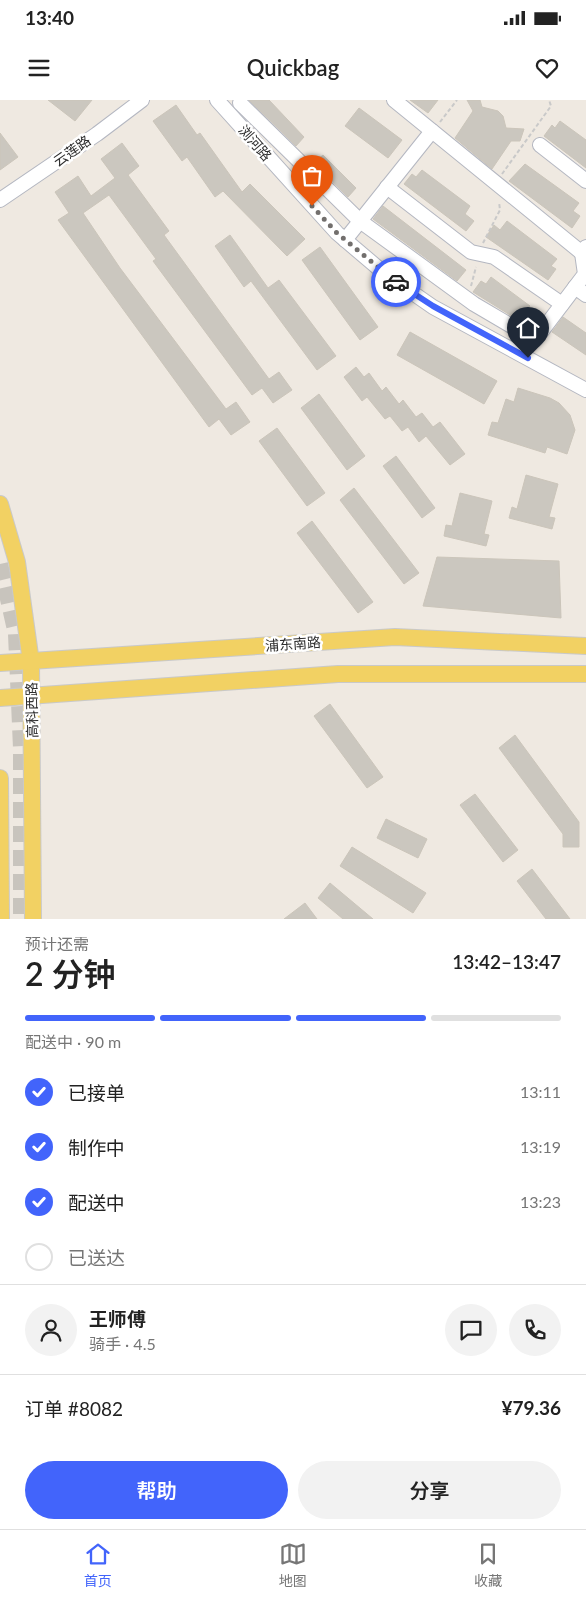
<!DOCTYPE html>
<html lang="zh">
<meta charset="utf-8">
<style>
body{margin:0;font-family:Lato,"Noto Sans SC",sans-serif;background:#f2f2f2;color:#222;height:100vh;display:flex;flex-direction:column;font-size:19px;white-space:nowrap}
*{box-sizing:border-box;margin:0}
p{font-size:16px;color:#767676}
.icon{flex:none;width:28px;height:28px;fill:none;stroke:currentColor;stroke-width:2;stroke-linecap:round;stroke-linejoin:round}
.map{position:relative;height:819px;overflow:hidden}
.sheet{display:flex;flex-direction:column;background:#fff;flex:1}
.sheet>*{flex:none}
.pin{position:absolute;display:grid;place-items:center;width:42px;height:42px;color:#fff;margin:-51px -21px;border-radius:50% 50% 50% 0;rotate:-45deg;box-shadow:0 0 5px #0007}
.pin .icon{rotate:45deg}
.courier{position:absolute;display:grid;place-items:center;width:50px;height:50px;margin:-25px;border:4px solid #4264fb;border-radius:50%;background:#fff;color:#222;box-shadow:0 1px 6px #0007}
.overview em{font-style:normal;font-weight:600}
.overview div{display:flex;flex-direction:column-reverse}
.overview{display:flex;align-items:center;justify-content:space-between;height:85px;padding:0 25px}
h1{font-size:32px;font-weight:600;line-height:38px}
.bar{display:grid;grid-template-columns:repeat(4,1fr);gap:8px 5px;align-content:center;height:60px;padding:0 25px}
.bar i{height:6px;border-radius:4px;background:#e0e0e0}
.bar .active{background:#4264fb}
.bar p{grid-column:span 4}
.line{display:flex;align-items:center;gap:12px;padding:0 25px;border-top:1px solid #e0e0e0}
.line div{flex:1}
.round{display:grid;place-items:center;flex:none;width:52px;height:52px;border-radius:26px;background:#f2f2f2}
ol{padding:0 25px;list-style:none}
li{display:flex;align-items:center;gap:15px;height:55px}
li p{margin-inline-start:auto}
li .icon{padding:5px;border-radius:50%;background:#4264fb;color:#fff;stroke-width:4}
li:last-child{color:#767676}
li i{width:28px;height:28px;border:2px solid #e0e0e0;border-radius:50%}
.primary-button{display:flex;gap:10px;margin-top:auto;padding:10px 25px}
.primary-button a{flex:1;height:58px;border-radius:30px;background:#4264fb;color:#fff;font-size:20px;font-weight:600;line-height:58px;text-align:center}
.primary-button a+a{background:#f2f2f2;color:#222}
.status{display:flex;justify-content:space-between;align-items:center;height:35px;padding:0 25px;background:#fff;direction:ltr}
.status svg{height:14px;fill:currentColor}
header{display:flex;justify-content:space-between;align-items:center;height:65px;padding:0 25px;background:#fff;font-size:22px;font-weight:600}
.menu{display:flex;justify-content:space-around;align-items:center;height:70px;border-top:1px solid #e0e0e0;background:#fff;font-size:14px;color:#767676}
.menu a{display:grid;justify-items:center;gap:2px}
.menu .active{color:#4264fb}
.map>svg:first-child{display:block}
</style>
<div class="status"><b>13:40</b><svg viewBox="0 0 49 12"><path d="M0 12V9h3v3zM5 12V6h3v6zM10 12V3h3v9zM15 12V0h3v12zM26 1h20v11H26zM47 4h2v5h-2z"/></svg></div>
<header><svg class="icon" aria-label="menu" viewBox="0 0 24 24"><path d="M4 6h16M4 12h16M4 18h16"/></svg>Quickbag<svg class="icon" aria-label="heart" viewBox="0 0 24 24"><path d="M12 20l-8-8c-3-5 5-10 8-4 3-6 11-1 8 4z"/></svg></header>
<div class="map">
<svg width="586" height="819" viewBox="0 0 586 819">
<rect width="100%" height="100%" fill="#efe9e1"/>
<!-- building -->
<g fill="#cbc7bf" stroke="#cbc5ba">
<path d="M48 0H92L75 21Z"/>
<path d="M249 0H269L304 37 296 46Z"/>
<path d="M410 0H438L428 13Z"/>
<path d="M467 0H480L482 7 498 11 503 16 506 28 524 29 520 41H511L492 69 455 38 473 11Z"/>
<path d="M176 5 197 35 200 33 242 92 250 84 305 139 287 156 223 91 215 97 187 57 182 61 153 21Z"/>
<path d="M359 8 402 40 388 58 345 26Z"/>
<path d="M560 21 586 40V68L544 36 552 25 555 28Z"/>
<path d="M0 33 18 57 0 70Z"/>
<path d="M122 43 139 66 128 75 169 131 164 135 269 279 279 272 292 290 273 303 262 288 252 295 153 161 156 159 109 95 83 113 120 168 226 309 236 302 250 322 231 335 219 319 209 327 58 120 69 113 55 92 78 76 91 96 115 78 101 59Z"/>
<path d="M323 55 356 88 348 97 308 58 310 56 316 61Z"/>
<path d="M525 64 579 103 573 111 580 116 572 128 509 81Z"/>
<path d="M422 70 470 106 465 114 474 121 466 131 404 84 412 74 416 77Z"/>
<path d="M383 106 466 170 457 181 373 119Z"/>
<path d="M507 121 557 159 551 166 556 169 548 180 486 137 494 125 500 130Z"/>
<path d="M230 135 268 188 279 180 336 256 317 270 251 181 244 187 215 146Z"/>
<path d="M320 147 378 227 360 240 302 160Z"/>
<path d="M491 177 530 206 525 214 528 216 523 223 473 192 481 181 486 184Z"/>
<path d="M563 217 586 233V255L552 232Z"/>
<path d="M410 232 497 281 484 304 397 255Z"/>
<path d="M356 267 364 277 369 273 382 291 386 287 399 304 403 300 416 317 422 313 433 327 440 322 465 354 450 365 426 336 419 342 408 327 402 331 390 316 385 319 367 297 362 301 344 277Z"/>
<path d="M518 288 550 298 559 303 570 315 575 330 567 354 547 347 545 353 488 335 492 322 498 323 506 299 514 302Z"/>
<path d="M319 294 365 356 347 370 301 308Z"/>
<path d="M277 328 325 393 307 406 259 341Z"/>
<path d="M396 356 435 408 422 418 383 366Z"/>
<path d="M526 375 558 384 549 417 555 418 552 429 509 418 512 407 517 409Z"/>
<path d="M354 388 419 473 404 484 340 400Z"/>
<path d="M460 393 492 401 484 434 489 435 486 446 444 436 446 425 452 426Z"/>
<path d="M312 421 373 502 358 513 297 433Z"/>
<path d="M437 457 559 461 561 518 423 506Z"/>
<path d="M330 604 383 677 367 688 314 616Z"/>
<path d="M515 635 579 722V747H563V734L499 648Z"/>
<path d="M475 694 518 750 503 762 460 705Z"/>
<path d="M386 719 427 739 418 758 377 738Z"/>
<path d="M352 747 426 793 413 813 340 766Z"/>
<path d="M532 769 570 819H546L517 781Z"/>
<path d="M330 783 373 819H343L318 798Z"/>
<path d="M305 803 317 819H284Z"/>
</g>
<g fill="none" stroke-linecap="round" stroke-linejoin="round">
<!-- major-tunnel -->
<path stroke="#c8c4bd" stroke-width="16" stroke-dasharray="16 8" stroke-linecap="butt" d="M0 464 16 534 21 648V819"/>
<!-- minor casing -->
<g stroke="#b4b7c1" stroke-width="16">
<g id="minor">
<path d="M217 0 337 133 384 173 433 207 586 290"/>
<path d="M394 0 582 153 586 147"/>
<path d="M240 3 360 121 474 204 535 240 585 174 582 153"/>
<path d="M540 45 586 81"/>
<path d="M387 87 471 152 494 157 562 204"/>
<path d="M0 100 97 34 142 0"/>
<path d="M345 140 432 31"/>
<path d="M575 187 586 195"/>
</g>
</g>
<!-- major casing -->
<g stroke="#c9c9c9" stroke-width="18">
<g id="major">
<path d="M0 404 17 462 31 562 33 819"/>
<path d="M0 563 395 537 586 546"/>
<path d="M0 598 338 574H586"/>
<path d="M0 678 1 819"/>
</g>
</g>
<!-- path -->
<g stroke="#c9c9c9" stroke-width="2" stroke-dasharray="4 2.5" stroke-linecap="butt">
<path d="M440 22 457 0"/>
<path d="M502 74 551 6 549 0"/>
<path d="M483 143 500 110 499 102"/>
<path d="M471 186 476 167"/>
</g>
<!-- minor -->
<use href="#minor" stroke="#fff" stroke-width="14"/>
<!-- major -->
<use href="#major" stroke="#f2d163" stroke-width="16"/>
</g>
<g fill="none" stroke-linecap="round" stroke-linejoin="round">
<!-- done -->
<path stroke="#726f6d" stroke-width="5" stroke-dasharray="0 9" d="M312 106 337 133 396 182"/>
<!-- route -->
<path stroke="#4264fb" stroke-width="6" d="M396 182 433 206 528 258"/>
</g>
<g text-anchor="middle" stroke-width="5" stroke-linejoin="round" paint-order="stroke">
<!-- street labels -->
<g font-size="14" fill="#2e2e2e" stroke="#fff">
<text transform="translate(255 43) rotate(49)" y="5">浏河路</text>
<text transform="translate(72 51) rotate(-35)" y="5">云莲路</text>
<text transform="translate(293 544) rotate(-4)" y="5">浦东南路</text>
<text transform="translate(32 610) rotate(-91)" y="5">高科西路</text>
</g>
</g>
</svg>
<div class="pin" style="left:312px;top:106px;background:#ea580c"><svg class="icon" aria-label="bag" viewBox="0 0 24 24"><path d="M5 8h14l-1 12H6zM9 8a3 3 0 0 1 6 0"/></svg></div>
<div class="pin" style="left:528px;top:258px;background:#1f2937"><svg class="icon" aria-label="home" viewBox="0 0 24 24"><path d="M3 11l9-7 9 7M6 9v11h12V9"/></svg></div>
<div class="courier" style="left:396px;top:182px"><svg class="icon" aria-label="car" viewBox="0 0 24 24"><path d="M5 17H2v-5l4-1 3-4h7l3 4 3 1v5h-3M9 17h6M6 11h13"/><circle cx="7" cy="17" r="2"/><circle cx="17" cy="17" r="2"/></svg></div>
</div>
<section class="sheet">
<div class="overview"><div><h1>2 分钟</h1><p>预计还需</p></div><em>13:42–13:47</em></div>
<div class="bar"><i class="active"></i><i class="active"></i><i class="active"></i><i></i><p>配送中 · 90 m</p></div>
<ol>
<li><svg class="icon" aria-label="check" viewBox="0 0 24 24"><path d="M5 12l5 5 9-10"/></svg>已接单<p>13:11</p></li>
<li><svg class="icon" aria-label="check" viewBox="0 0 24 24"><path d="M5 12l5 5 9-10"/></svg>制作中<p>13:19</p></li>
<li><svg class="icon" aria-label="check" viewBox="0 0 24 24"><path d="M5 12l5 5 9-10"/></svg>配送中<p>13:23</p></li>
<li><i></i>已送达</li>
</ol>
<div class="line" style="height:90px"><a class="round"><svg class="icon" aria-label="person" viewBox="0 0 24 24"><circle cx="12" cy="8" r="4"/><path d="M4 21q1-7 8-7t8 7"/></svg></a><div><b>王师傅</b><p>骑手 · 4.5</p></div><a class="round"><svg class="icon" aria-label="chat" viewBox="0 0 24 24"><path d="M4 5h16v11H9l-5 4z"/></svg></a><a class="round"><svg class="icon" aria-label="phone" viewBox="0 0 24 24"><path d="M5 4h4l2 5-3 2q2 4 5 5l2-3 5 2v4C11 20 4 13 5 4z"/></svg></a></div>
<div class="line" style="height:65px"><div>订单 #8082</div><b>¥79.36</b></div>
<div class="primary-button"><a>帮助</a><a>分享</a></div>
</section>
<nav class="menu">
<a class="active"><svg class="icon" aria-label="home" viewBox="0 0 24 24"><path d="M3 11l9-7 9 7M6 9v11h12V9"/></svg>首页</a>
<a><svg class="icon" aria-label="map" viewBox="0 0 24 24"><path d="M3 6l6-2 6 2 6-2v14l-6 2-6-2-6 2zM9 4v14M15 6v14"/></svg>地图</a>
<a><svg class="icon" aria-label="saved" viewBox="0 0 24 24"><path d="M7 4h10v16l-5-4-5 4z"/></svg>收藏</a>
</nav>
